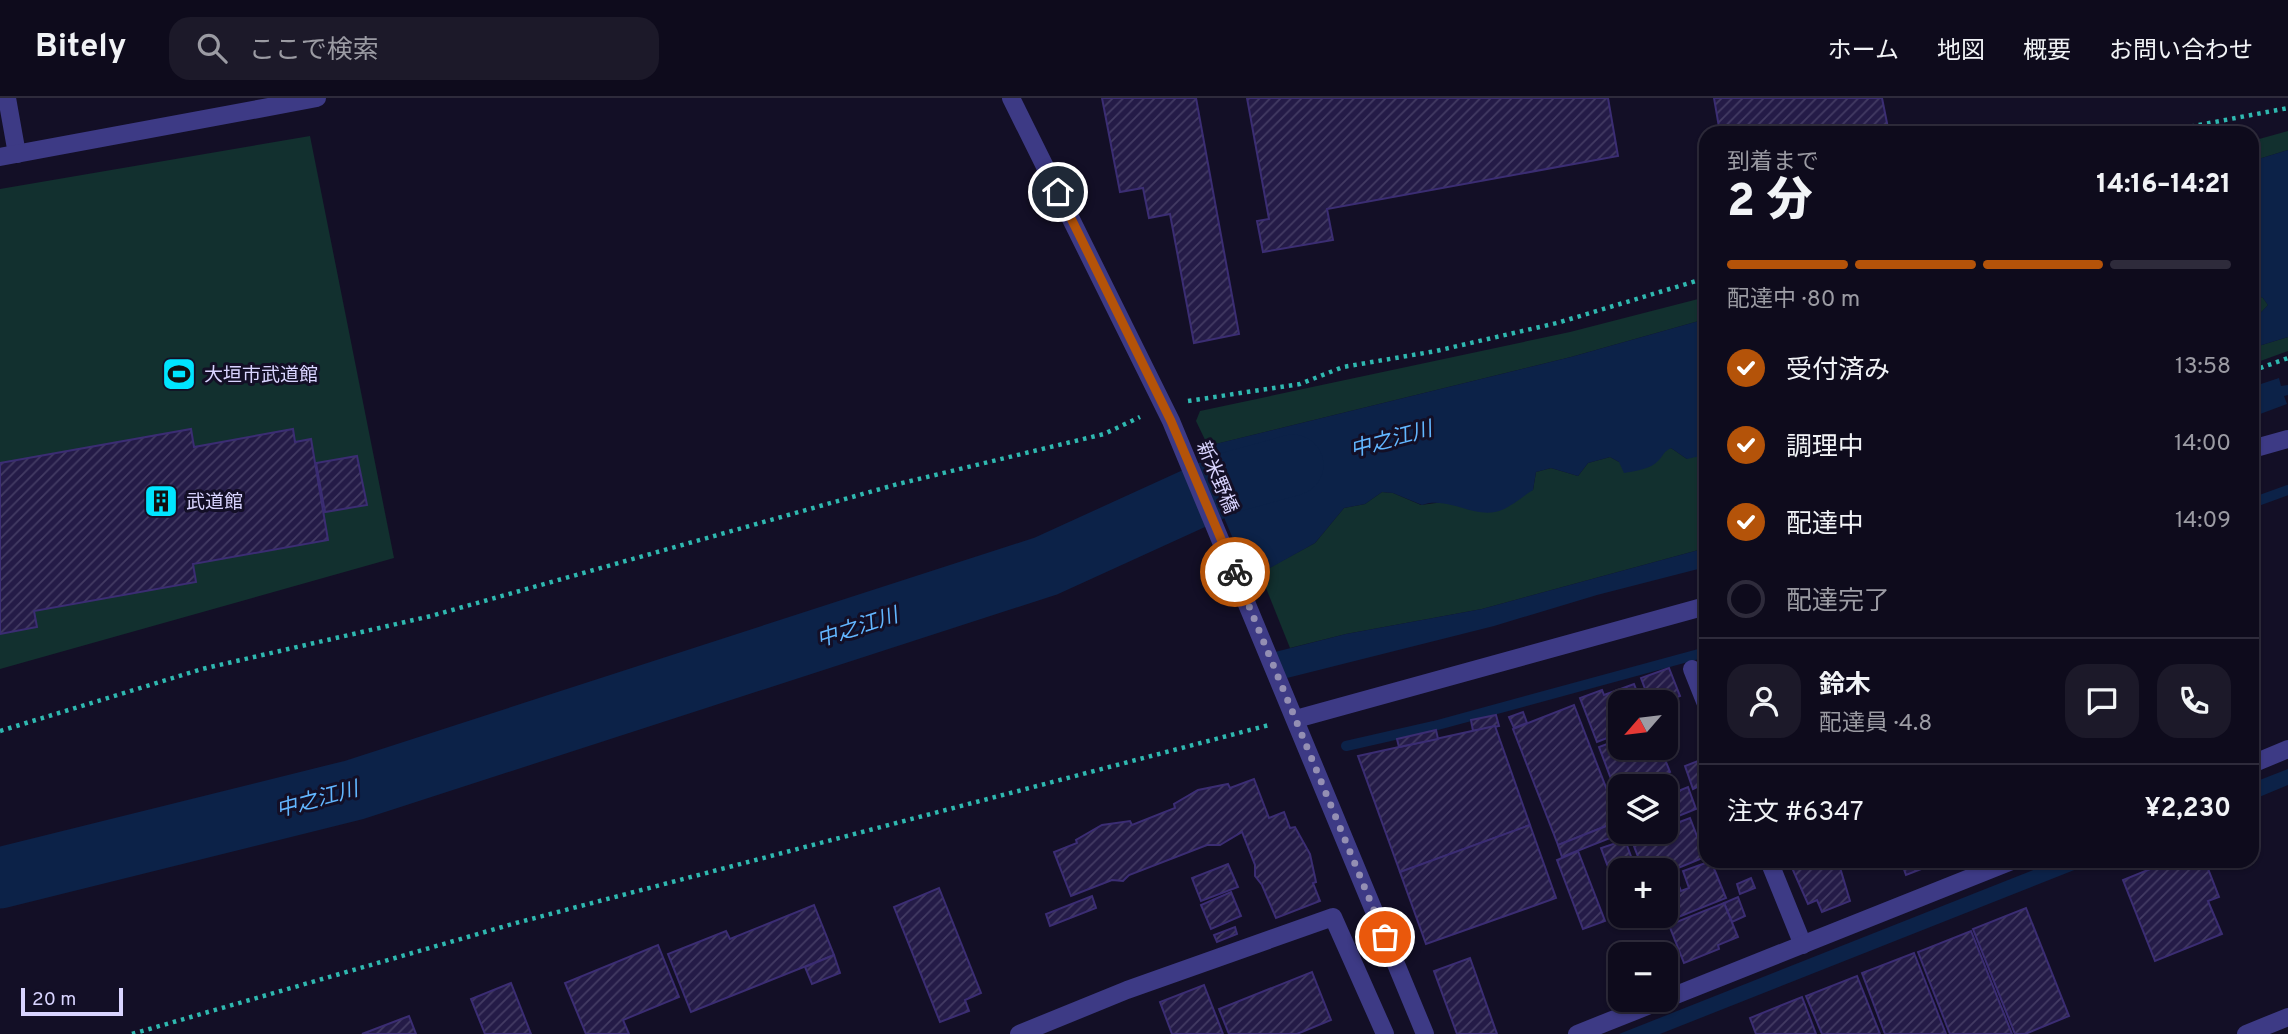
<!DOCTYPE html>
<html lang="ja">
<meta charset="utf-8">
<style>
body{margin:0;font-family:Overpass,"Noto Sans JP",sans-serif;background:#1c1929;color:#f1f3f6;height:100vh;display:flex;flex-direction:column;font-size:26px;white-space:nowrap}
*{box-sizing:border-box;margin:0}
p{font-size:23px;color:#9b9ba3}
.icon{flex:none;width:38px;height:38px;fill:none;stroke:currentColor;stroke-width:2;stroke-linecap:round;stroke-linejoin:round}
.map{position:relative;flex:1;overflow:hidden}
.sheet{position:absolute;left:1699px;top:28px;width:560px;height:742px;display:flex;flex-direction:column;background:#0e0b1c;border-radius:21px;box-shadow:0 2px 5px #0004,0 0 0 2px #2e2b3b}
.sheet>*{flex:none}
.needle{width:46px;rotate:242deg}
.tools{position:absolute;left:1608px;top:592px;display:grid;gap:14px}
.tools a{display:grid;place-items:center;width:70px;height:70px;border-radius:14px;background:#0e0b1c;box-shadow:0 2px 5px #0004,0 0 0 2px #2e2b3b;font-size:35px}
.scale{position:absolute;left:21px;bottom:18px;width:102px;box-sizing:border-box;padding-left:7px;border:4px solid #d9d4ff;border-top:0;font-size:19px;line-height:24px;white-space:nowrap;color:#d9d4ff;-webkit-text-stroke:5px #130f26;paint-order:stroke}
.pin{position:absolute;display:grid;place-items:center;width:60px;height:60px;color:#fff;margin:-30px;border:4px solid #fff;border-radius:50%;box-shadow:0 2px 7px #0007}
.courier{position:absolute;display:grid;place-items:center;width:70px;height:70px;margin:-35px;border:5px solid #b45309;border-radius:50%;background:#fff;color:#222;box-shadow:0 2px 9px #0007}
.summary em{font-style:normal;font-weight:800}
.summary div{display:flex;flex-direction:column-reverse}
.summary{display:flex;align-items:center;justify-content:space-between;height:119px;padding:0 28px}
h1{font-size:46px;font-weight:800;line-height:52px}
.bar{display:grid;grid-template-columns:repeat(4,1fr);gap:10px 7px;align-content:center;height:84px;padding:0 28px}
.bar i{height:9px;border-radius:5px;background:#2e2b3b}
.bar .selected{background:#b45309}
.bar p{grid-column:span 4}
.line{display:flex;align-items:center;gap:18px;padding:0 28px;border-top:2px solid #2e2b3b}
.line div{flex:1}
.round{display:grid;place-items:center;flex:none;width:74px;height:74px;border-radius:21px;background:#1c1929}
ol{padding:0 28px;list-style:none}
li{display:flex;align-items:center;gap:21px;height:77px}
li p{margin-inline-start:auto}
li .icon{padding:7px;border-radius:50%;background:#b45309;color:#fff;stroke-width:4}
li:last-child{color:#9b9ba3}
li i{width:38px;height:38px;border:4px solid #2e2b3b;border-radius:50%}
header{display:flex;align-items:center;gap:42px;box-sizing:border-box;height:98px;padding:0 35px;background:#0e0b1c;border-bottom:2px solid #2e2b3b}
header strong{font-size:33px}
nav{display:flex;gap:38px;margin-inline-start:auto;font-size:24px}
.search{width:490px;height:63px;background:#1c1929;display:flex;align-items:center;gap:18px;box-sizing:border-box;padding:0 24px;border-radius:21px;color:#9b9ba3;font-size:26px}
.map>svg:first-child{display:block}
</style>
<header>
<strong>Bitely</strong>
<div class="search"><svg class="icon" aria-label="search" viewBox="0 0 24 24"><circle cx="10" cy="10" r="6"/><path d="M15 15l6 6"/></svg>ここで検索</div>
<nav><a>ホーム</a><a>地図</a><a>概要</a><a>お問い合わせ</a></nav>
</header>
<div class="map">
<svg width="2288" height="936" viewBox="0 0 2288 936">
<defs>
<pattern id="building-hatch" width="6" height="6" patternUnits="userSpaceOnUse" patternTransform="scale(1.75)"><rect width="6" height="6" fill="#241b47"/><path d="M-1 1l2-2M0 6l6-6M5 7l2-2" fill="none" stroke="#433b63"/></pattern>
</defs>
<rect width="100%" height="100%" fill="#130f26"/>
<!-- green -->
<g fill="#12302f">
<path d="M2288 33V52L2252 63V43Z"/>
<path d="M310 38 394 460 0 571V91Z"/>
<path d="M2252 194 2263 200 2268 207 2252 224Z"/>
<path d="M1706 199V221L1571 259 1208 348 1196 323 1200 313 1570 234Z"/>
<path d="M2288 239V253L2252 266V250Z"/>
<path d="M1706 342V450L1482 511 1346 536 1290 550 1260 475 1315 445 1344 410 1365 406 1382 394 1393 395 1421 407 1533 392 1536 374 1551 370 1578 378 1588 365 1610 359 1619 364 1671 350 1687 361Z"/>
</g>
<!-- water -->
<g fill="#0c2248">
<path d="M2288 52V239L2252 250V224L2268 207 2263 200 2252 194V63Z"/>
<path d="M1706 221V342L1700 358 1687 361 1671 350C1663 354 1664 357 1658 363 1651 371 1635 373 1624 375L1619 364 1610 359 1588 365 1578 378 1551 370 1536 374 1533 392C1523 398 1511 409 1499 413 1474 421 1448 398 1422 407L1393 395 1382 394 1365 406 1344 410 1315 445 1250 481 1195 351 1571 259Z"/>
<path d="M2279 280 2281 288 2288 287V297L2284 298 2287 306 2252 319V289Z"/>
<path d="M1706 450V469L1597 497 1494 528 1287 580 1275 554 1346 536 1482 511Z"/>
<path d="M2288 671V687L2252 702V685Z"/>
<path d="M2056 763H2097L1660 936H1619Z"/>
</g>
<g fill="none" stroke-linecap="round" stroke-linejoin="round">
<!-- stream -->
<g stroke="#0c2248" stroke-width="10">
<path d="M2252 405 2288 392"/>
<path d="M1346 648 1434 628 1706 554"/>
</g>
<!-- river -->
<path stroke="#0c2248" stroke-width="61" d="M0 780 354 692 1046 468 1228 385 1293 367"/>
</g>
<!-- building -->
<g fill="url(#building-hatch)" stroke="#3b2d73" stroke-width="2">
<path d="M1102 0H1196L1239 236 1194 245 1170 116 1149 120 1143 90 1120 94Z"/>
<path d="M1247 0H1608L1618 58 1327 111 1333 142 1263 154 1257 123 1269 121Z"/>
<path d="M1714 0H1882L1889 35H1720Z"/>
<path d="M191 331 194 349 293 331 295 344 311 341 328 442 193 466 196 484 34 513 37 529 0 536V365Z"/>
<path d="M357 358 367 407 325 414 316 365Z"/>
<path d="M1669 570 1680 598 1666 604H1650L1641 580Z"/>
<path d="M1634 586 1641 604H1620V635L1597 644 1580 600 1602 592 1604 597Z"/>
<path d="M1574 607 1619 723 1558 747 1513 631Z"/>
<path d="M1523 614 1527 625 1514 630 1509 619Z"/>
<path d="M1496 617 1499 628 1473 633 1471 622Z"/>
<path d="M1495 628 1530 727 1400 774 1358 658Z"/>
<path d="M1436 632 1438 641 1399 649 1397 641Z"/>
<path d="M1620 641 1625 654 1637 649H1660L1670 674 1650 681 1647 675 1638 678 1641 685 1620 688V693L1616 694 1599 649Z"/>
<path d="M1706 660V690L1703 692 1701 687 1693 691 1685 668Z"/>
<path d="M1254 681 1269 720 1284 714 1290 730 1295 729 1310 756 1316 784 1313 785 1320 803 1276 820 1262 787 1255 778V767L1242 734 1220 747H1207L1129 777 1123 783 1112 782 1071 798 1054 754 1077 745 1076 742 1102 727 1130 723 1132 727 1175 710 1174 706 1198 692 1228 686 1230 690Z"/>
<path d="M1667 685 1671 696 1688 689 1696 711 1666 723V688H1659Z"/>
<path d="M1690 720 1705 759 1666 775V772H1649L1647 767 1642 769 1632 743 1656 734 1660 745 1667 742 1664 733 1666 729Z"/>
<path d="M1619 723 1623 735 1562 759 1558 747Z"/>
<path d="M1530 727 1556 800 1426 846 1400 774Z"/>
<path d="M1625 742 1636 772H1620V783L1614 785 1601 750Z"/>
<path d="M1578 753 1605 823 1583 831 1557 762Z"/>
<path d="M1711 763 1726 800 1666 824 1663 817H1666V778L1674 775 1681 793 1689 790 1683 773Z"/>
<path d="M1789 763H1838L1850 803 1822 814 1817 802 1808 806Z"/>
<path d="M1901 763H1942L1906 777Z"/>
<path d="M2170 763H2193L2194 766 2205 763 2219 799 2208 803 2222 836 2155 863 2123 782Z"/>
<path d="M1228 766 1238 789 1201 803 1192 780Z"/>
<path d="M1751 780 1755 790 1740 796 1737 786Z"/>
<path d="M939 790 981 895 965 902 969 913 940 924 894 809Z"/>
<path d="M1231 794 1241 818 1211 831 1201 807Z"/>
<path d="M1092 798 1096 810 1050 828 1046 816Z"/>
<path d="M1738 799 1745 818 1732 824 1724 805Z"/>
<path d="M1724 805 1738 839 1718 847 1719 851 1684 865 1669 827Z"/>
<path d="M814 807 834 857 691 914 668 856 726 833 730 841Z"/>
<path d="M2026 810 2069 918 2025 936H2015L1973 831Z"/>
<path d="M1235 829 1237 836 1217 844 1214 837Z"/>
<path d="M1971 833 2012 936H1950L1918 854Z"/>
<path d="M658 847 679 899 623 922 629 936H586L565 885Z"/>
<path d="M1914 855 1946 936H1885L1862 875Z"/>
<path d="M834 857 840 875 812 886 805 869Z"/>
<path d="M1470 860 1497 936H1457L1434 873Z"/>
<path d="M1312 874 1331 922 1297 936H1229L1219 911Z"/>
<path d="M1857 878 1880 936H1822L1806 898Z"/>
<path d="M511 885 531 936H485L471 901Z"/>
<path d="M1204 887 1223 936H1172L1160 904Z"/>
<path d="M1802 899 1816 936H1756L1750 920Z"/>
<path d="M409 918 416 936H362Z"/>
</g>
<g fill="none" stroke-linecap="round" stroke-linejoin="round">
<!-- path -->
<g stroke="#2fb8b0" stroke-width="4.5" stroke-dasharray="3.5 5" stroke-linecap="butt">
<path d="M2157 35 2288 10"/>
<path d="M2252 273 2288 260"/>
<path d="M1188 303 1300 286 1343 269 1436 253 1557 225 1706 180"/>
<path d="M0 633 202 571 431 518 898 386 1104 336 1140 319"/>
<path d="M132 936 516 825 1269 627"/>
</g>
<!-- minor -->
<g stroke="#3d3a85" stroke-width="18">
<path d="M7 0 17 56"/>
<path d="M1011 0 1171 323 1425 936"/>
<path d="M0 59 317 0"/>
<path d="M2252 351 2288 341"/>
<path d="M1692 571 1706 606"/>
<path d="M1296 621 1706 508"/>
<path d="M2252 666 2288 651"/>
<path d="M1769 763 1803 847"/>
<path d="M1666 901 2012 763"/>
<path d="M1019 936 1127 892 1333 819 1385 936"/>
<path d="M1577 936 1665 901"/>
<path d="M2246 936 2288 919"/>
</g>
</g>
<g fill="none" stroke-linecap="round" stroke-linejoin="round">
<!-- done -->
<path stroke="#948fb3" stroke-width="7" stroke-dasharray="0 12.6" d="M1235 474 1385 839"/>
<!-- route -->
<path stroke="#b45309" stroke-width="9" d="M1058 94 1171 323 1235 474"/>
</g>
<!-- icons -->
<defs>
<g id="stadium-square" transform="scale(1.75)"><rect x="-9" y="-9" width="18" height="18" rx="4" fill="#00e5ff" stroke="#130f26"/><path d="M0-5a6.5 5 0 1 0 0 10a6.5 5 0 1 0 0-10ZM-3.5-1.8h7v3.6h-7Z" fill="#111"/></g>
<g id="building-square" transform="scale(1.75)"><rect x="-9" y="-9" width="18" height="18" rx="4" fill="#00e5ff" stroke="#130f26"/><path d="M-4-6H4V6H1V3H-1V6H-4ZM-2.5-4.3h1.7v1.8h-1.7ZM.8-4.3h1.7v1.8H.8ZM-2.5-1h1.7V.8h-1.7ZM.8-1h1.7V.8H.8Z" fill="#111"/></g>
</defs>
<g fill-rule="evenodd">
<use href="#stadium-square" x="179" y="276"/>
<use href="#building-square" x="161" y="403"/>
</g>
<g text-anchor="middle" stroke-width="6" stroke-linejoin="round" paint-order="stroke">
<!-- poi labels -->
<g font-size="19" fill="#d9d4ff" stroke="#130f26" text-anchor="start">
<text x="204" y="283">大垣市武道館</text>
<text x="186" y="410">武道館</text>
</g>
<!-- street labels -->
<g font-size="19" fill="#d9d4ff" stroke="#130f26">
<text transform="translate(1218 379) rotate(67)" y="7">新米野橋</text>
</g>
<!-- water labels -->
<g font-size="21" font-style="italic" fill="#62b6ff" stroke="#130f26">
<text transform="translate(1391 341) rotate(-15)" y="7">中之江川</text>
<text transform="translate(857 529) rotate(-18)" y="7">中之江川</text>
<text transform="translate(317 701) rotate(-15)" y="7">中之江川</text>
</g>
</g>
</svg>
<div class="tools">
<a><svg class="needle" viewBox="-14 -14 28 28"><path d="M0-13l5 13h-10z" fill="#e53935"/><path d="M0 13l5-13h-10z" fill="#9b9ba3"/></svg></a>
<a><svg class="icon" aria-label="layers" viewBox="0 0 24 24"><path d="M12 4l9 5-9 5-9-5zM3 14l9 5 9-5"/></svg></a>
<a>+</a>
<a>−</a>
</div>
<div class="scale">20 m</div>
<div class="pin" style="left:1385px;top:839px;background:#ea580c"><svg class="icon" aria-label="bag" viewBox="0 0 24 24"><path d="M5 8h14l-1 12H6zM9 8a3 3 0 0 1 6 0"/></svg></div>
<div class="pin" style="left:1058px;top:94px;background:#1f2937"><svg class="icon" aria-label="home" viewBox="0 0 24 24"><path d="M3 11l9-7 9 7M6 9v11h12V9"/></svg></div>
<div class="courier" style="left:1235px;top:474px"><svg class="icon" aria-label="bike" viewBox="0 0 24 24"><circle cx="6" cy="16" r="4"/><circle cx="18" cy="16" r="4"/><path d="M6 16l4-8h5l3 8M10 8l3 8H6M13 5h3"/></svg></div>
<section class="sheet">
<div class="summary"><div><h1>2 分</h1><p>到着まで</p></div><em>14:16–14:21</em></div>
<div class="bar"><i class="selected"></i><i class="selected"></i><i class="selected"></i><i></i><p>配達中 · 80 m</p></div>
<ol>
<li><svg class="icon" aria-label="check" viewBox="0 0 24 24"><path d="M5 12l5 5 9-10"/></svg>受付済み<p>13:58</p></li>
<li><svg class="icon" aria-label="check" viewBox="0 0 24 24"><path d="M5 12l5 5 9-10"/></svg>調理中<p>14:00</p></li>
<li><svg class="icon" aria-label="check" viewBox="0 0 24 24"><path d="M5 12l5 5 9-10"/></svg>配達中<p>14:09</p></li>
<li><i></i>配達完了</li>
</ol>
<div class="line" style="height:126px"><a class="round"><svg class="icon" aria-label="person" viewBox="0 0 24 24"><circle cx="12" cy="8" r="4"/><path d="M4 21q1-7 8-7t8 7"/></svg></a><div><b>鈴木</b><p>配達員 · 4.8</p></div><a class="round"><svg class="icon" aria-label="chat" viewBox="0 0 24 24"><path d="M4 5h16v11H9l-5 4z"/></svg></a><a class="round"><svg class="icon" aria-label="phone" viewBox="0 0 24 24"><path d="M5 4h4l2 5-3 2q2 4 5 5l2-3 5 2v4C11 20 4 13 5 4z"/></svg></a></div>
<div class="line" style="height:91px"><div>注文 #6347</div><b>¥2,230</b></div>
</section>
</div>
